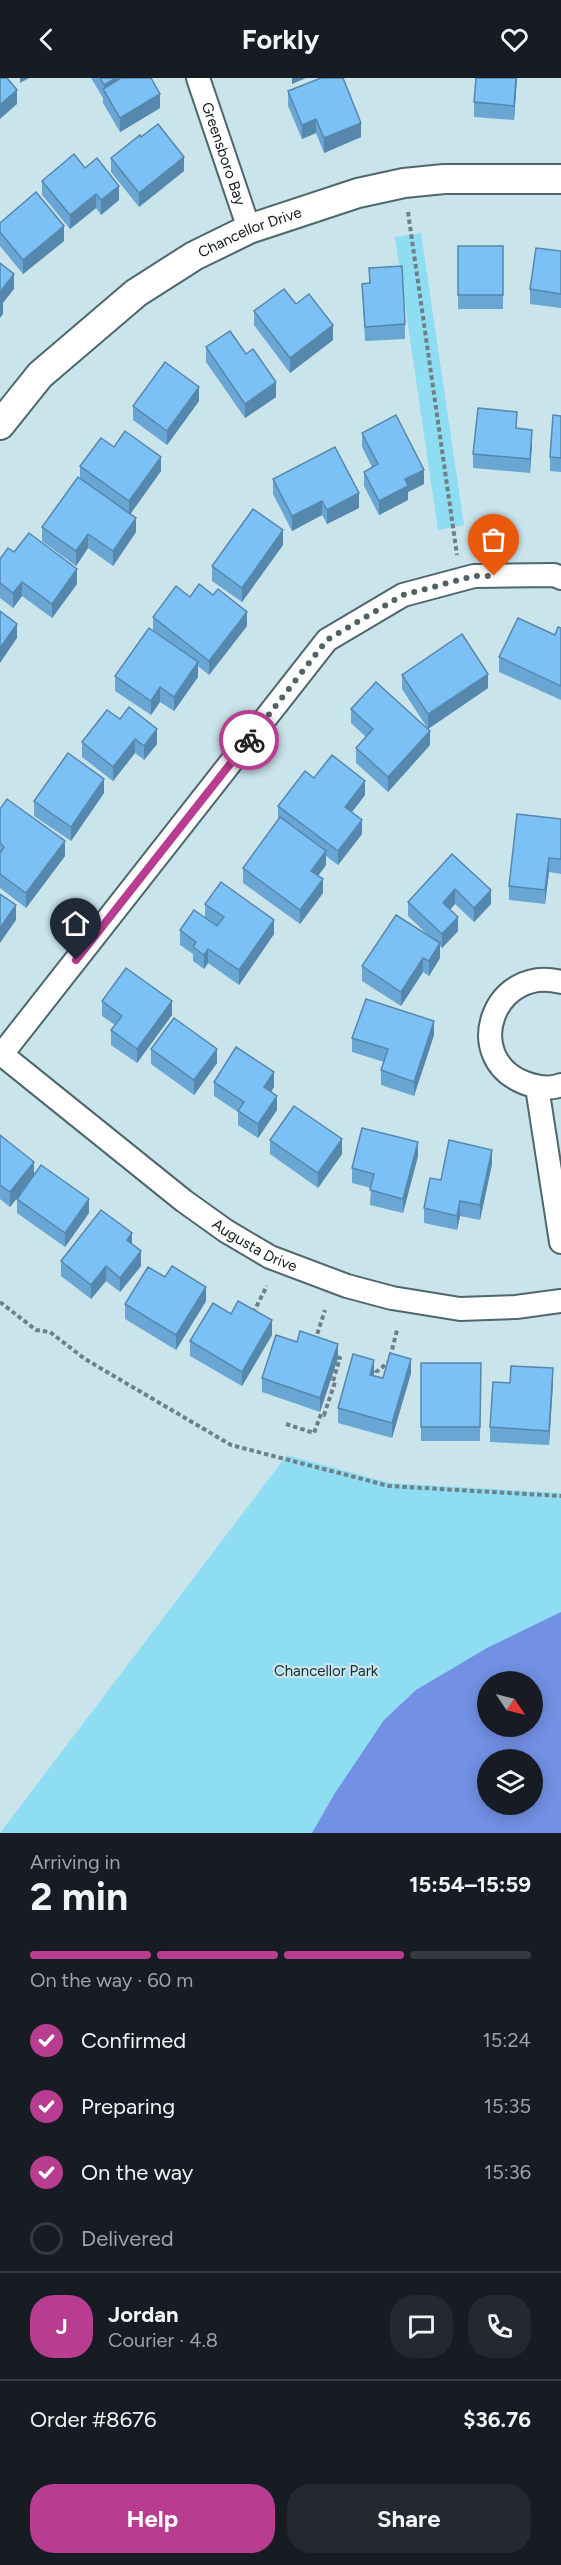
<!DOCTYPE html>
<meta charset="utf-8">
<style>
body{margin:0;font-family:Figtree,sans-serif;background:#242831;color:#f1f3f6;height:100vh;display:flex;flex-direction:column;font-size:22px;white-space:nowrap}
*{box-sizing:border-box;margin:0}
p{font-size:20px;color:#9ea1a6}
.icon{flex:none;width:33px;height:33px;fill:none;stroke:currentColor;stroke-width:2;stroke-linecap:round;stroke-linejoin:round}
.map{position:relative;height:1755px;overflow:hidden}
.drawer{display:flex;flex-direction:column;background:#171b24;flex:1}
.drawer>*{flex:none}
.needle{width:39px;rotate:125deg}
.controls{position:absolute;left:477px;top:1593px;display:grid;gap:12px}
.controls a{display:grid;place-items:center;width:66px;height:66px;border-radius:50%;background:#171b24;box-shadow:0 3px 15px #0003;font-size:30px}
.pin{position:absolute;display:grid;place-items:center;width:51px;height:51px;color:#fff;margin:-62px -26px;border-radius:50% 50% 50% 0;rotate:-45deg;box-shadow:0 0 6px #0007}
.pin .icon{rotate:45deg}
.courier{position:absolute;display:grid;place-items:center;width:60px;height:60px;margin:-30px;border:4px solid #b83d90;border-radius:50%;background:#fff;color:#222;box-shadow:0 2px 8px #0007}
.overview em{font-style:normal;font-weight:700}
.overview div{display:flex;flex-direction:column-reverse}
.overview{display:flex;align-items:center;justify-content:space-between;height:102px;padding:0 30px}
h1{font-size:39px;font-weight:700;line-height:45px}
.bar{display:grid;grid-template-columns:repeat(4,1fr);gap:9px 6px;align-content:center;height:72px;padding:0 30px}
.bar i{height:8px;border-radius:4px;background:#363941}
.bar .on{background:#b83d90}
.bar p{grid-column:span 4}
.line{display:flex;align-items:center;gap:15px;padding:0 30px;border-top:2px solid #363941}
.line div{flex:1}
.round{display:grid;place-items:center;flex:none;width:63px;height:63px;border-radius:24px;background:#242831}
ol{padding:0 30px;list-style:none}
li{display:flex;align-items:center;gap:18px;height:66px}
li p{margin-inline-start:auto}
li .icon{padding:6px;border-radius:50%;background:#b83d90;color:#fff;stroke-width:4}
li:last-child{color:#9ea1a6}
li i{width:33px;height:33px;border:3px solid #363941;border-radius:50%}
.cta{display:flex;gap:12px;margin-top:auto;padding:12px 30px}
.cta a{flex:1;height:69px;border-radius:24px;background:#b83d90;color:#fff;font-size:24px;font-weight:700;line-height:69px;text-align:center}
.cta a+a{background:#242831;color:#f1f3f6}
header{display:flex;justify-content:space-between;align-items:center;height:78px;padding:0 30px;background:#171b24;font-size:27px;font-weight:700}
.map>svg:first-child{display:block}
</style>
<header><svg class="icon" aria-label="back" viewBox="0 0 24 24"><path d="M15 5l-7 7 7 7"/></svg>Forkly<svg class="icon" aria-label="heart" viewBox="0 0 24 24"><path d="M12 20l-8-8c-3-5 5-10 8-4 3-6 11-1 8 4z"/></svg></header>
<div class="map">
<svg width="561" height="1755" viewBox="0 0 561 1755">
<rect width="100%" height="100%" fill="#cae4ec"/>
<!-- green -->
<g fill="#8eddf3" fill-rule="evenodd">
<path d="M421 155 464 447 438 452 395 159Z"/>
<path d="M287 1377 390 1405 561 1415V1755H0ZM488 1604H532V1648H488ZM488 1682H532V1726H488Z"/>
</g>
<!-- water -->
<path fill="#7290e4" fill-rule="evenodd" d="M561 1534V1755H312L335 1715 384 1642 416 1612 487 1570ZM488 1604H532V1648H488ZM488 1682H532V1726H488Z"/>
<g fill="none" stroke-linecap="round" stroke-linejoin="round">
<!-- minor casing -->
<g stroke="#4f666d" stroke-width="26">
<g id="minor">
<path id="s1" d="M198 0 249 151"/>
<path d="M561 904C494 886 460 980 525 1005 536 1009 549 1012 561 1007"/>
<path id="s2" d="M0 975 184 1123 226 1153 270 1179 347 1208 392 1220 460 1231 516 1229 561 1223"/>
<path d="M2 976 327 562 403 517 474 498 554 497 561 500"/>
<path d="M537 1009 561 1164"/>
</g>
</g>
<!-- tertiary casing -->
<g stroke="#4f666d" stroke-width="32">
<g id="tertiary">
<path id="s3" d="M0 347 40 297 136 215 194 178 249 151 358 115 404 105 444 101H561"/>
</g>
</g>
<!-- path -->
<g stroke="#6e8085" stroke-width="4" stroke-dasharray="4.5 3" stroke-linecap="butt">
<path d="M408 134 457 477"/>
<path d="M0 1224 36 1252 50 1254 85 1281 231 1367 389 1408 561 1418"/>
<path d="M253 1235 267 1208"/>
<path d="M315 1263 325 1232"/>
<path d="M374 1302 376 1294 389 1284 397 1252"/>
<path d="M286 1346 314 1355 321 1336 324 1337 335 1304 333 1303 340 1280 335 1279"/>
</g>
<!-- minor -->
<use href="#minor" stroke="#fff" stroke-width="22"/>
<!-- tertiary -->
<use href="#tertiary" stroke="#fff" stroke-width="28"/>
</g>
<!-- wall -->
<g fill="#6aa6d3">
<path d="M91 0H151L160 30 120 54 103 25V20Z"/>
<path d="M517 0 514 42 474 39V24Z"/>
<path d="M288 13 361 59 324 75 316 55 302 61 288 28Z"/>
<path d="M111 80 184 93 139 129 111 94Z"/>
<path d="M85 90 119 122 101 137 96 130 70 151 42 117V103Z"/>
<path d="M0 145 64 163 23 196 0 168Z"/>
<rect x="458" y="168" width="45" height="63"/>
<path d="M561 173V230L530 226V211Z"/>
<path d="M369 190 405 246V261L365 263 362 206 369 205Z"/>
<path d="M296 226 333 262 290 295 254 247V233Z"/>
<path d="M206 269 276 319 245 340 206 284Z"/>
<path d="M199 323 167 367 133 342V328Z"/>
<path d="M561 338V394L550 393V379Z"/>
<path d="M517 350 532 366 530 395 473 390V376Z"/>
<path d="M362 355 424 406 408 414V422L379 437 364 408V394L372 389 362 369Z"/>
<path d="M114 369 161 393 130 436 136 454 113 488 88 470 76 488 42 463V449L80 400V388Z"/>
<path d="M273 401 359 430 327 446 322 437 292 453 273 416Z"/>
<path d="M283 467 242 524 212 503V488Z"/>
<path d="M14 474 77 506 52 540 22 518 13 530 0 520V481Z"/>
<path d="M153 539 247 548 209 597 198 588V599L174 633 160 624 151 637 115 613V598L153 553Z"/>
<path d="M561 550V622L499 594V579L555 557Z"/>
<path d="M402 597 488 610 428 651 402 611Z"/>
<path d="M351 631 430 667 388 714 356 685V670L366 659 351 645Z"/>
<path d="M120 641 157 666 144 682 135 675 113 703 82 679V664Z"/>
<path d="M314 700 365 717 352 734 362 756 338 787 326 778V787L318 798 323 815 300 846 243 805V790L278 742V728Z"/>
<path d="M104 715 71 763 34 738V723Z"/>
<path d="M0 731 65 778 26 830 0 810Z"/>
<path d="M561 741V796L549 794 545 826 509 822V808Z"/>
<path d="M452 776 491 826 474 844 455 826 450 832 458 853 442 870 440 868V880L429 898 423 894 401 928 362 903V888L430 859 408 838V824Z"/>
<path d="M205 826 274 856 239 907 208 885 204 891 193 883V876L180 867V852L205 840Z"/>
<path d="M102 923 172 937 137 985 111 967V952L115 947 102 938Z"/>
<path d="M434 957 414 1018 381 1007V992L384 984 352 974V960Z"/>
<path d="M151 971 217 985 194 1017 151 986Z"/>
<path d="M214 1004 274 1009 271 1014 277 1032 258 1060 238 1047V1034L214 1018Z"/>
<path d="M0 1057 34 1096 89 1135 65 1169 17 1135V1121L21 1115 10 1129 0 1121Z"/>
<path d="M270 1062 342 1076 318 1110 270 1076Z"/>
<path d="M418 1078 403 1135 370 1127 371 1110 352 1105V1090Z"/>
<path d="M492 1086 480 1142 460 1138 457 1152 424 1145V1130L441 1102Z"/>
<path d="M132 1166 141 1188 120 1214 106 1203 91 1221 61 1198V1183Z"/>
<path d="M206 1223 176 1272 125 1241V1226Z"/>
<path d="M231 1236 272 1257 242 1308 190 1278V1263Z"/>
<path d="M297 1264 338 1280 320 1334 262 1314V1300Z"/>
<path d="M421 1285H481L480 1363H421Z"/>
<path d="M411 1295 392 1360 338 1345V1330L374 1296V1298L383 1300Z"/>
<path d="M510 1305H553L549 1367 490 1364V1349Z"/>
</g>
<!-- shaded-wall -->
<g fill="#5687ac">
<path d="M20 0H29L20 5Z"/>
<path d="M116 0H142L104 12V7Z"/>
<path d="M292 0H306L292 6Z"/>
<path d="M516 0H517L514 42V28Z"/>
<path d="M17 12V26L0 41V27Z"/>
<path d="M160 16V30L120 54V40Z"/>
<path d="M316 41V55L302 61V47Z"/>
<path d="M361 45V59L324 75V60Z"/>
<path d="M184 79V93L139 129V115Z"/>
<path d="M119 108V122L101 137V122Z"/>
<path d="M96 116V130L70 151V137Z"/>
<path d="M64 148V163L23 196V182Z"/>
<path d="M14 196V211L3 225V236L0 240V214Z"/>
<path d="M333 247V262L290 295V280Z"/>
<path d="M276 304V319L245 340V326Z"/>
<path d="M199 309V323L167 367V353Z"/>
<path d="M532 352V366L530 395V381Z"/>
<path d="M161 379V393L129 438V423Z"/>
<path d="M424 392V406L408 414V422L379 437V423L405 401Z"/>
<path d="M359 415V430L327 446V432Z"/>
<path d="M322 423V437L292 453V438Z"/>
<path d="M136 440V454L113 488V473Z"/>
<path d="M283 452V467L242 524V510Z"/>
<path d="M88 456V470L76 488V473Z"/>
<path d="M77 491V506L52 540V526Z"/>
<path d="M22 504V518L13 530V515Z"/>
<path d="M247 534V548L209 597V583Z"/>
<path d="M17 546V560L0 585V570Z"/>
<path d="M198 584V599L174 633V619Z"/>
<path d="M488 596V610L428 651V636Z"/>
<path d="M160 609V624L151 637V623Z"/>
<path d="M157 651V666L144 682V668Z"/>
<path d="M430 653V667L388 714V699Z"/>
<path d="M135 661V675L113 703V689Z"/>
<path d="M104 701V715L71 763V749Z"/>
<path d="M365 703V717L345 743V729Z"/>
<path d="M362 742V756L338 787V773Z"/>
<path d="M65 763V778L26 830V815Z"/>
<path d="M326 773V787L311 807V793Z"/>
<path d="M549 780V794L545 826V812Z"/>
<path d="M323 801V815L300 846V832Z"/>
<path d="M455 811V826L443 839V825Z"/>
<path d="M491 812V826L474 844V830Z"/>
<path d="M16 827V842L0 865V850Z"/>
<path d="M458 839V853L442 870V856Z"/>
<path d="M274 842V856L239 907V892Z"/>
<path d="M440 865V880L429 898V883Z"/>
<path d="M208 871V885L204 891V877Z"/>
<path d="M423 880V894L401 928V914Z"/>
<path d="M172 923V937L137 985V971Z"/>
<path d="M434 943V957L414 1018V1004Z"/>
<path d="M217 971V985L194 1017V1002Z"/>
<path d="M274 994V1009L264 1024V1009Z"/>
<path d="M277 1018V1032L258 1060V1046Z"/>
<path d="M342 1061V1076L318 1110V1095Z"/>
<path d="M418 1064V1078L403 1135V1121Z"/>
<path d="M492 1072V1086L480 1142V1127Z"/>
<path d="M34 1084V1098L10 1129V1114Z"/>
<path d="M89 1121V1135L65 1169V1155Z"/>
<path d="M460 1123V1138L457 1152V1138Z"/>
<path d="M132 1155V1170L127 1162Z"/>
<path d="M141 1173V1188L120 1214V1200Z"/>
<path d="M106 1188V1203L91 1221V1207Z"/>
<path d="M206 1209V1223L176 1272V1257Z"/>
<path d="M272 1242V1257L242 1308V1294Z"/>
<path d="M338 1266V1280L320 1334V1320Z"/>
<path d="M411 1281V1295L392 1360V1345Z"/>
<path d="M374 1282V1296L370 1311V1297Z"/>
<path d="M553 1290V1305L549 1367V1353Z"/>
</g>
<!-- building -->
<g fill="#7bc1f5" stroke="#5687ac" stroke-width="1.5">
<path d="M0 0H7L17 12 0 27Z"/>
<path d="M100 0H116L104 7Z"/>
<path d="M121 0H151L160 16 120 40 103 11Z"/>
<path d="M321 0H343L361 45 324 60 316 41 302 47 288 13Z"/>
<path d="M476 0H516L514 28 474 24Z"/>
<path d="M158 46 184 79 139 115 111 80 140 57 141 59Z"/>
<path d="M74 76 85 90 97 80 119 108 101 122 96 116 70 137 42 103Z"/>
<path d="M36 114 64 148 23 182 0 154V145Z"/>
<rect x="458" y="168" width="45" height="49"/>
<path d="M536 170 561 173V216L530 211Z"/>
<path d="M0 185 14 196 0 214Z"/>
<path d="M402 188 405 246 365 249 362 206 370 205 369 190Z"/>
<path d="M284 211 296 226 309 216 333 247 290 280 254 233Z"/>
<path d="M230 253 246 276 253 271 276 304 245 326 206 269Z"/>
<path d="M165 284 199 309 167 353 133 328Z"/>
<path d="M478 330 517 334 516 350 532 352 530 381 473 376Z"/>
<path d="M396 337 424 392 405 401 408 408 379 423 364 394 378 386 362 355Z"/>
<path d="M553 337 561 338V380L550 379Z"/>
<path d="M125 353 161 379 129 423 80 388 101 360 114 369Z"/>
<path d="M335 369 359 415 327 432 322 423 292 438 273 401Z"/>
<path d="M78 399 136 440 113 473 88 456 76 473 42 449Z"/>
<path d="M253 431 283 452 242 510 212 488Z"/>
<path d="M29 455 77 491 52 526 22 504 13 515 0 505V481L8 470 14 474Z"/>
<path d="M199 506 213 517 218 511 247 534 209 583 153 539 176 508 190 519Z"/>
<path d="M0 533 17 546 0 570Z"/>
<path d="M518 540 555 557 558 549 561 550V608L499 579Z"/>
<path d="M149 550 198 584 174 619 160 609 151 623 115 598Z"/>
<path d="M462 556 488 596 428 636 402 597Z"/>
<path d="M376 604 430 653 388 699 356 670 373 651 351 631Z"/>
<path d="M129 629 157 651 144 668 135 661 113 689 82 664 107 632 120 641Z"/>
<path d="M68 675 104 701 71 749 34 723Z"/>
<path d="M332 677 365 703 345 729 362 742 338 773 278 728 305 693 314 700Z"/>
<path d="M7 721 65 763 26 815 0 796V775L4 769 0 765V731Z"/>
<path d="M517 736 561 741V781L549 780 545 812 509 808Z"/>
<path d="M280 739 326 773 311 793 323 801 300 832 243 790Z"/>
<path d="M452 776 491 812 474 830 455 811 443 825 458 839 442 856 408 824Z"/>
<path d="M221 804 274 842 239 892 208 871 204 877 193 869 196 864 180 852 194 832 217 848 224 839 205 826Z"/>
<path d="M0 816 16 827 0 850Z"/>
<path d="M396 837 440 865 429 883 423 880 401 914 362 888Z"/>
<path d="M126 890 172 923 137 971 111 952 122 938 102 923Z"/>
<path d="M366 921 434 943 414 1004 381 992 388 971 352 960Z"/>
<path d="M174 940 217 971 194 1002 151 971Z"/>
<path d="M236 969 274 994 264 1009 277 1018 258 1046 238 1033 244 1024 214 1004Z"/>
<path d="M294 1028 342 1061 318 1095 270 1062Z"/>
<path d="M362 1050 418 1064 403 1121 370 1112 374 1096 352 1090Z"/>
<path d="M0 1057 34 1084 10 1114 0 1107Z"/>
<path d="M449 1062 492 1072 480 1127 460 1123 457 1138 424 1130 430 1100 441 1102Z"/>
<path d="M41 1087 89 1121 65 1155 17 1121Z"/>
<path d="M101 1132 132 1155 127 1162 141 1173 120 1200 106 1188 91 1207 61 1183Z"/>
<path d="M172 1188 206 1209 176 1257 125 1226 148 1189 165 1199Z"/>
<path d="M238 1223 272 1242 242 1294 190 1263 213 1225 231 1236Z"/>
<path d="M300 1253 338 1266 320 1320 262 1300 276 1257 297 1264Z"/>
<path d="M390 1275 411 1281 392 1345 338 1330 353 1276 374 1282 370 1297 383 1300Z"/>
<path d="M421 1285H481L480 1349H421Z"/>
<path d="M511 1288 553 1290 549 1353 490 1349 493 1304 510 1305Z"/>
</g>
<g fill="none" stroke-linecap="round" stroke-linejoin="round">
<!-- done -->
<path stroke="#526166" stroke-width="6" stroke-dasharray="0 10.8" d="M249 662 327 562 403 517 474 498H494"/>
<!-- route -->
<path stroke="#b83d90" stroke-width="8" d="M76 882 249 662"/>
</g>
<g text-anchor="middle" stroke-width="4.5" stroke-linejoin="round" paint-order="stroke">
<!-- street labels -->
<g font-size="15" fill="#111b1e" stroke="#cae4ec">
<text dy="5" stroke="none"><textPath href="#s1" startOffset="80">Greensboro Bay</textPath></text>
<text dy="5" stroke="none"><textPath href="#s3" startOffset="320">Chancellor Drive</textPath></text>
<text dy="5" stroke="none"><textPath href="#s2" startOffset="320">Augusta Drive</textPath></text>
</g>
<!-- park labels -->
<g font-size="15" fill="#183036" stroke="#cae4ec">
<text x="326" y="1598">Chancellor Park</text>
</g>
</g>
</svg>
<div class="controls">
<a><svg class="needle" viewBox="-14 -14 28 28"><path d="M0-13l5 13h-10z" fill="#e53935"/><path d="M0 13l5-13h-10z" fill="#9ea1a6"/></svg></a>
<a><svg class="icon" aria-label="layers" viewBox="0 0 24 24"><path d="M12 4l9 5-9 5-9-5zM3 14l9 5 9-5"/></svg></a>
</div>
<div class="pin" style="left:494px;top:498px;background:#ea580c"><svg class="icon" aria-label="bag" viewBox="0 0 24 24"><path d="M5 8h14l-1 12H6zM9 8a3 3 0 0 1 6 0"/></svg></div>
<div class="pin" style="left:76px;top:882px;background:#1f2937"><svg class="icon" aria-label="home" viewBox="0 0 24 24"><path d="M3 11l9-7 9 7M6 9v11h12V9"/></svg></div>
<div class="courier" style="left:249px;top:662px"><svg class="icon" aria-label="bike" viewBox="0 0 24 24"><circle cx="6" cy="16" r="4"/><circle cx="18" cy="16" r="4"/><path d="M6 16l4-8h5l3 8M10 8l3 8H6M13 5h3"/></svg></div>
</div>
<section class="drawer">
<div class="overview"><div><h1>2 min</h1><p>Arriving in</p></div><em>15:54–15:59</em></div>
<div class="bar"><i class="on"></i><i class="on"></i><i class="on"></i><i></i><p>On the way · 60 m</p></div>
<ol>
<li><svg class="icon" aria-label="check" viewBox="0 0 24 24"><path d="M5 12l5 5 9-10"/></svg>Confirmed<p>15:24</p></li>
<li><svg class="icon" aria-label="check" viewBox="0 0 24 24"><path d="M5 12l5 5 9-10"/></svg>Preparing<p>15:35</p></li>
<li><svg class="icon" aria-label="check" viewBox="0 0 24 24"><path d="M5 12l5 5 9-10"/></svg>On the way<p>15:36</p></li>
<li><i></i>Delivered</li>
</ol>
<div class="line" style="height:108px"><b class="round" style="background:#b83d90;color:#fff">J</b><div><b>Jordan</b><p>Courier · 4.8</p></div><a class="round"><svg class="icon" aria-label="chat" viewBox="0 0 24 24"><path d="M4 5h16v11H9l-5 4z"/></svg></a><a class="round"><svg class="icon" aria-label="phone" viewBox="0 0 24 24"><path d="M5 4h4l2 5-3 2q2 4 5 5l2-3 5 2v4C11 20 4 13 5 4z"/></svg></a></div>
<div class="line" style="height:78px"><div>Order #8676</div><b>$36.76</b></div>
<div class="cta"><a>Help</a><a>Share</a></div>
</section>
